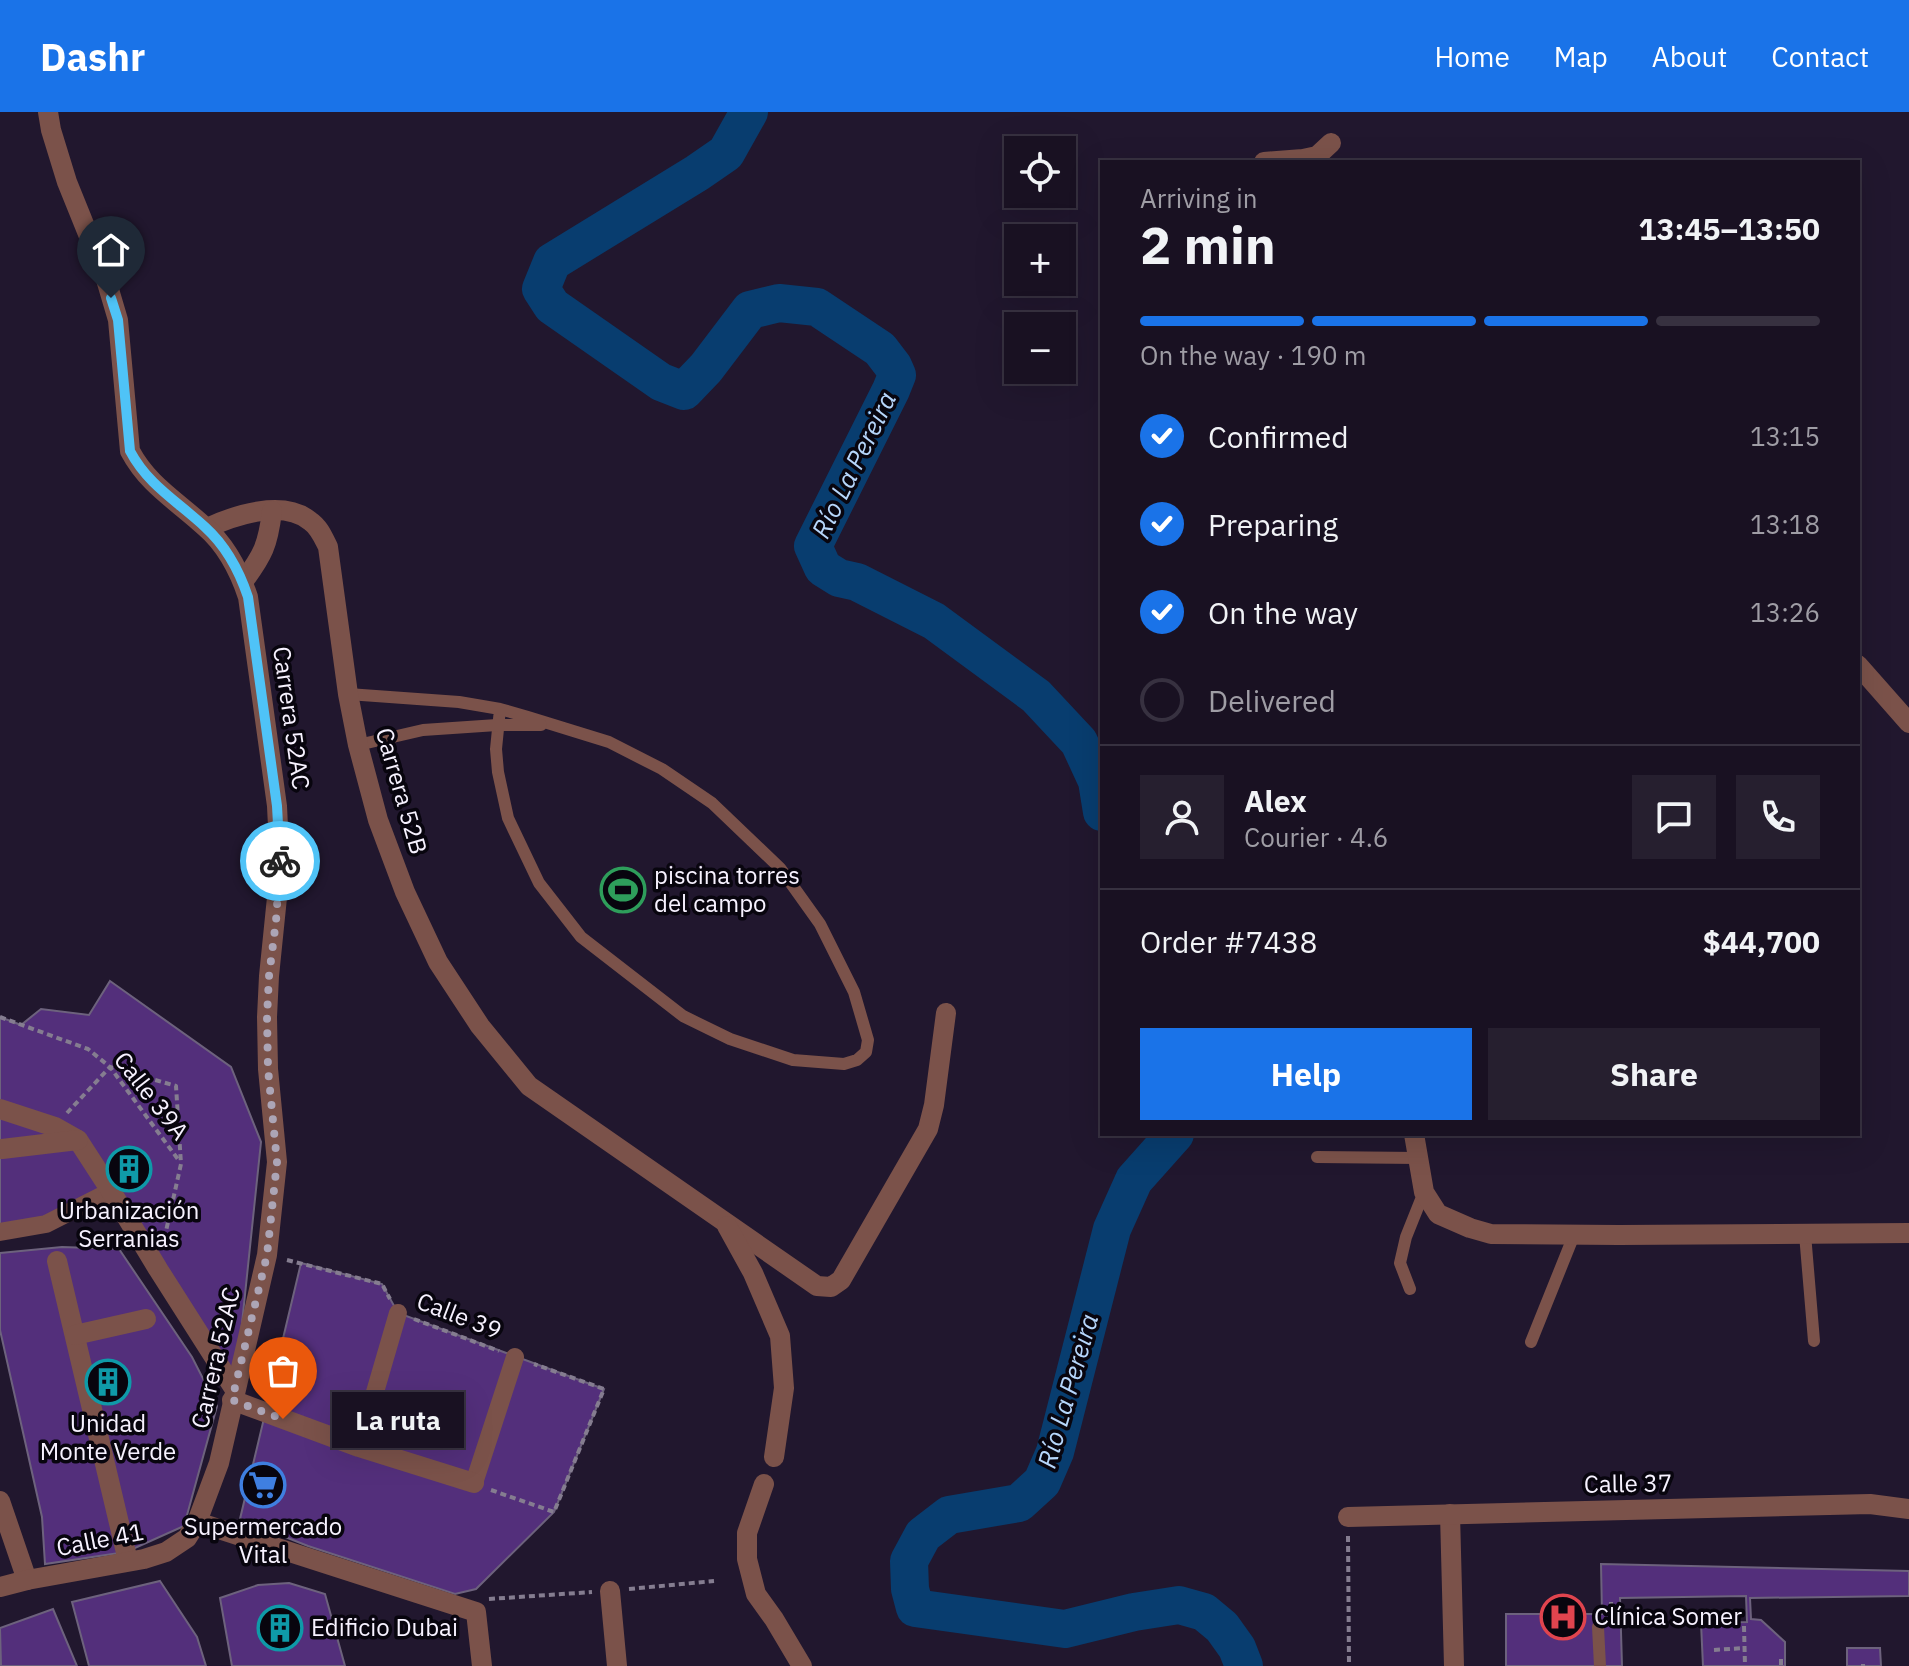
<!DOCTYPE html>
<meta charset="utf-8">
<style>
body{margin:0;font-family:"IBM Plex Sans",sans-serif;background:#261f2f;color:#f1f3f6;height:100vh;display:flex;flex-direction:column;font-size:30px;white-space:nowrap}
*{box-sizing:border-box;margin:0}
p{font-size:26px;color:#9f9da5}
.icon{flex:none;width:44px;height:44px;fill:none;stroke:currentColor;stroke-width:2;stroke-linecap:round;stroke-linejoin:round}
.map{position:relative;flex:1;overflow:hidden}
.drawer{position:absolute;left:1100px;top:48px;width:760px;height:976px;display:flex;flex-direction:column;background:#191122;border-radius:0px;box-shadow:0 8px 32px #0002,0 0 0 2px #373140}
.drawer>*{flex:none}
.buttons{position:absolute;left:1004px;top:24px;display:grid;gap:16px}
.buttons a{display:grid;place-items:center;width:72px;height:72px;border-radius:0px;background:#191122;box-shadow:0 8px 32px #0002,0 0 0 2px #373140;font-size:40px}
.pin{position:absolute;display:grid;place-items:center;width:68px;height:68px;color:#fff;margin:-82px -34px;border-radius:50% 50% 50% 0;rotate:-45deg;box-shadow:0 0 8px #0007}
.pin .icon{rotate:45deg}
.courier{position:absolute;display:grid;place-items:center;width:80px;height:80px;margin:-40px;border:6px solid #4fc3f7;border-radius:50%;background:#fff;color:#222;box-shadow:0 2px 10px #0007}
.bubble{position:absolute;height:56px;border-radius:0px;background:#191122;box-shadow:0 8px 32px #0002,0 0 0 2px #373140;font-size:26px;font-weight:800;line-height:56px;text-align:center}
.headline em{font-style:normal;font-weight:800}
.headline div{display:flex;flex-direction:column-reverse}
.headline{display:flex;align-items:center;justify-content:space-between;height:136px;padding:0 40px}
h1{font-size:52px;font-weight:800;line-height:60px}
.bar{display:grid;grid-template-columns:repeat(4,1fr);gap:12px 8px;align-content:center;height:96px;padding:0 40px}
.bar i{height:10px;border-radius:6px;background:#373140}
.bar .on{background:#1a73e8}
.bar p{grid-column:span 4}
.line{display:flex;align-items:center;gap:20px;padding:0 40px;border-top:2px solid #373140}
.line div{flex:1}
.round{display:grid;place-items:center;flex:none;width:84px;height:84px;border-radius:0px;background:#261f2f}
ol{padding:0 40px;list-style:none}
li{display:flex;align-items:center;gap:24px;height:88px}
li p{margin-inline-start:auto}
li .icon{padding:8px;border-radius:50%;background:#1a73e8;color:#fff;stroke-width:4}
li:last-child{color:#9f9da5}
li i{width:44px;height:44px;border:4px solid #373140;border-radius:50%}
.cta{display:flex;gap:16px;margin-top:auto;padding:16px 40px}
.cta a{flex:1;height:92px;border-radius:0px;background:#1a73e8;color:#fff;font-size:32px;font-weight:800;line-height:92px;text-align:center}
.cta a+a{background:#261f2f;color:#f1f3f6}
header{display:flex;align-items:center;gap:48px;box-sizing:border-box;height:112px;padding:0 40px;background:#1a73e8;color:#fff}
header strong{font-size:38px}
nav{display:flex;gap:44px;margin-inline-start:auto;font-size:28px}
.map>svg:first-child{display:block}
</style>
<header>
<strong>Dashr</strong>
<nav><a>Home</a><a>Map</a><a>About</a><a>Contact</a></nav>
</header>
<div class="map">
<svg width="1909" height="1554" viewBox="0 0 1909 1554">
<rect width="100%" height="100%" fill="#21172e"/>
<!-- water -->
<path fill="#083d6f" stroke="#50739a" stroke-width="2" d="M620 762 640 782 625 794 607 773Z"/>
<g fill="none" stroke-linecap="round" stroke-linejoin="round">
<!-- river -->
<g stroke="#083d6f" stroke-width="38">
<path d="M749 0 726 41 697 61 552 150 541 177 552 194 661 270 684 279 706 256 750 198 779 191 817 195 880 237 893 254 897 263 891 278 813 434 823 456 839 466 857 470 934 509 1036 584 1079 630 1097 669 1102 700"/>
<path d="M1175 1022 1134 1068 1112 1117 1055 1340 1042 1370 1019 1391 949 1403 923 1423 909 1449 910 1477 915 1496 1065 1517 1134 1500 1179 1493 1204 1500 1222 1515 1237 1536 1244 1554"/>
</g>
</g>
<!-- building -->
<g fill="#532f7b" stroke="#6d627d" stroke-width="2">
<path d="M110 869 231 955 261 1030 235 1278 102 1084 0 1120V905L21 913 41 897 89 903Z"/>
<path d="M62 1135 119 1137 192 1245 217 1294 184 1414 126 1440 45 1452 42 1405 0 1218V1141Z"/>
<path d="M301 1151 382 1172 398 1201 604 1277 554 1400 476 1477 455 1482 308 1434 240 1407Z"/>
<path d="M1601 1452 1909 1459V1484L1750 1486 1751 1507 1761 1508 1785 1530V1554H1703L1701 1511 1747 1510 1746 1484 1620 1486 1622 1554H1506V1502H1602Z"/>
<path d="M160 1469 197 1525 206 1554H89L72 1490Z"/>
<path d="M289 1471 325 1482 345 1554H232L220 1486 258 1473Z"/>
<path d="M53 1497 77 1554H1L0 1516Z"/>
<path d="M1847 1536H1880L1881 1554H1847Z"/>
</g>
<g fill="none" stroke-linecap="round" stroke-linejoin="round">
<!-- path -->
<g stroke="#857d90" stroke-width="4" stroke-dasharray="6 4" stroke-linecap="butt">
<path d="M0 905 88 937 110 955 180 1050"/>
<path d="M67 1001 110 955 176 974 181 1052 164 1128"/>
<path d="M287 1148 382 1172 390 1187"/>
<path d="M414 1207 499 1239"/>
<path d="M491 1378 554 1400 604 1277 534 1252"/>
<path d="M1348 1424 1349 1554"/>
<path d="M629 1477 714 1469"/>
<path d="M489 1487 592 1480"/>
<path d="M1611 1490 1612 1508"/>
<path d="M1744 1514 1745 1554"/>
<path d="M1714 1538 1745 1536"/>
<path d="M1781 1547V1554"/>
<path d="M1863 1552V1554"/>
</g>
<!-- service -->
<g stroke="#7b524a" stroke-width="12">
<path d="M348 582 459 590 500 597 528 605 609 630 662 657 712 691 780 756 820 812 854 880 868 928 866 940 857 948 844 952 793 948 730 927 683 904 581 825 539 771 508 706 498 660 496 637 500 597"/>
<path d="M358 633 423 618 497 613H541"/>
<path d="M1317 1045 1418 1046"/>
<path d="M1805 1122 1814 1229"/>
<path d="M1410 1177 1400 1151 1406 1125 1424 1080"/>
<path d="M1531 1230 1574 1123"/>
<path d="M1598 1515 1600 1554"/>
</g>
<!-- pedestrian -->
<g stroke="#7b524a" stroke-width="18">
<path d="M0 1120 46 1112 111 1079"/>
<path d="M359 1335 398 1201"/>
<path d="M474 1371 515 1245"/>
</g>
<!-- minor -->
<g stroke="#7b524a" stroke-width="20">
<path d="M1264 50 1303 47 1317 44 1331 31"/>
<path d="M207 416C235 403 283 387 310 409 319 415 323 425 328 435L348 582 358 633 378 708 405 780 438 850 480 914 529 974 817 1174 831 1175 841 1168 928 1017 934 993 946 901"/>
<path d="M243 470C263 443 268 433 272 399"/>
<path d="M1858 553 1909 611"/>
<path d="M0 997 55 1015 78 1028 111 1079 158 1157 235 1278"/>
<path d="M1414 1022 1424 1080 1438 1102 1470 1116 1491 1122 1619 1123 1909 1121"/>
<path d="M2 1037 78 1028"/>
<path d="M727 1114 753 1161 780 1224 784 1276 774 1345"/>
<path d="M57 1149 128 1449"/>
<path d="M75 1223 146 1207"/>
<path d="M232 1288 359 1335 474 1371"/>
<path d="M764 1372 747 1421V1447L756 1482 774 1507 802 1554"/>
<path d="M0 1389 27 1468"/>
<path d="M1450 1402 1454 1554"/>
<path d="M1348 1405 1870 1392 1909 1397"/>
<path d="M197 1410 476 1500 482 1554"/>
<path d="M610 1479 617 1554"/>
</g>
<!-- tertiary -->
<path stroke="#7b524a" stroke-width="20" d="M0 1475 27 1468 144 1447 166 1440 187 1426 197 1410 219 1351 267 1143 277 1050 268 957 267 905 269 864 280 756 277 694 248 485C239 458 226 433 205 415 177 389 148 373 130 339L118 208 105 164 67 70 51 18 48 0"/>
</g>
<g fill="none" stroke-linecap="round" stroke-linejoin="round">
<!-- done -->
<path stroke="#aca5b6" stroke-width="8" stroke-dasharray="0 14.4" d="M280 749 276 809 269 864 267 905 268 957 277 1050 267 1143 232 1288 283 1307"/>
<!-- route -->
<path stroke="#4fc3f7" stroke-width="10" d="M111 186 118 208 130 339C148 373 177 389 205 415 226 434 239 458 248 485L277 694 280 749"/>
</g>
<!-- icons -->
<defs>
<g id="stadium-ring" transform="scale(2.3)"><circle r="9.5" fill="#08050e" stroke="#2e9e5b" stroke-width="1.5"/><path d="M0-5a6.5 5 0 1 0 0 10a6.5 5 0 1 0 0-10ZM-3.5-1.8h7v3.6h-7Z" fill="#2e9e5b"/></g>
<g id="building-ring" transform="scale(2.3)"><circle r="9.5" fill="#08050e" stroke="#0f9aa8" stroke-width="1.5"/><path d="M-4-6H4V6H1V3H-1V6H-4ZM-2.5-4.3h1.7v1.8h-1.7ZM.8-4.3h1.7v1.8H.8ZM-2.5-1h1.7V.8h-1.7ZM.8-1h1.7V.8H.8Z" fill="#0f9aa8"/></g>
<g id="supermarket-ring" transform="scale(2.3)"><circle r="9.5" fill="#08050e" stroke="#3f7fe0" stroke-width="1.5"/><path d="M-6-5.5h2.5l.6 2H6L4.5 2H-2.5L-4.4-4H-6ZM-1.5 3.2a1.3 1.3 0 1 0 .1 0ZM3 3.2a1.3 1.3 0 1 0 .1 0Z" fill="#3f7fe0"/></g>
<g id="hospital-ring" transform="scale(2.3)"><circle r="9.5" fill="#08050e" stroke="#e0444e" stroke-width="1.5"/><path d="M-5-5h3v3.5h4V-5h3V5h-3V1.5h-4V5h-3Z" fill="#e0444e"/></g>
</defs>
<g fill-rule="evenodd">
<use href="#stadium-ring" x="623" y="778"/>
<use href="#building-ring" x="129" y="1057"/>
<use href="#building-ring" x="108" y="1270"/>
<use href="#supermarket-ring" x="263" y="1373"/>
<use href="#hospital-ring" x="1563" y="1505"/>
<use href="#building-ring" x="280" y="1516"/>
</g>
<g text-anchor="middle" stroke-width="7" stroke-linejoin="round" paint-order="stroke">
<!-- street labels -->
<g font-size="24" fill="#f7f2ff" stroke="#08050e">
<text transform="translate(291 606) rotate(82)" y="8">Carrera 52AC</text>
<text transform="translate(401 679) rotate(74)" y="8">Carrera 52B</text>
<text transform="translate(151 984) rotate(52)" y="8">Calle 39A</text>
<text transform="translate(459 1204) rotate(21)" y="8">Calle 39</text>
<text transform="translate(216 1246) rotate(-77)" y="8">Carrera 52AC</text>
<text transform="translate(1628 1372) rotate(-1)" y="8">Calle 37</text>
<text transform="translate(100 1428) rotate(-11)" y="8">Calle 41</text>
</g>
<!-- poi labels -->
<g font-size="24" fill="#f7f2ff" stroke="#08050e" text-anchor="start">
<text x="654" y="772">piscina torres<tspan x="654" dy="28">del campo</tspan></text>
<text x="129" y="1107" text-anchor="middle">Urbanización<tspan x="129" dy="28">Serranias</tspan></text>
<text x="108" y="1320" text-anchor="middle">Unidad<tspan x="108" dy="28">Monte Verde</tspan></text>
<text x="263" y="1423" text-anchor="middle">Supermercado<tspan x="263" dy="28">Vital</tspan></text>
<text x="1594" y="1513">Clínica Somer</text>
<text x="311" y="1524">Edificio Dubai</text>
</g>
<!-- water labels -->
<g font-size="26" font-style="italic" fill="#b6d6fb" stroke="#08050e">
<text transform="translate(854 353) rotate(-64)" y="9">Río La Pereira</text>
<text transform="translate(1068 1279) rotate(-74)" y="9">Río La Pereira</text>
</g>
</g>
</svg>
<div class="buttons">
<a><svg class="icon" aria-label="locate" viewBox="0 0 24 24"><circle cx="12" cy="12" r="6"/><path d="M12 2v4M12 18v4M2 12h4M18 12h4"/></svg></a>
<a>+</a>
<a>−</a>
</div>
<div class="pin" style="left:283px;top:1307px;background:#ea580c"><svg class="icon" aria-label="bag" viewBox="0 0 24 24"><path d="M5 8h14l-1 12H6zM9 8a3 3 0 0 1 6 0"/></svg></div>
<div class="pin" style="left:111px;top:186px;background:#1f2937"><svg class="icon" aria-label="home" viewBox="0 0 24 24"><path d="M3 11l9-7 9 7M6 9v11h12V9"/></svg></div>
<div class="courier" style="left:280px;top:749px"><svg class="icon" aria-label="bike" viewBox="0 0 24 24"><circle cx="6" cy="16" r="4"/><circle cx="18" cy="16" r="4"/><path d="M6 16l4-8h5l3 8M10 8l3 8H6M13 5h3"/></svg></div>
<div class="bubble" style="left:332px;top:1280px;width:132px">La ruta</div>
<section class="drawer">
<div class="headline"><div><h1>2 min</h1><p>Arriving in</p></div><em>13:45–13:50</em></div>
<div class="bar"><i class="on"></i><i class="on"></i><i class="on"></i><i></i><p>On the way · 190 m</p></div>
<ol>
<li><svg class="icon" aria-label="check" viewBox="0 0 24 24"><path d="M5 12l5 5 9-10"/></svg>Confirmed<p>13:15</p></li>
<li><svg class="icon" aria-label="check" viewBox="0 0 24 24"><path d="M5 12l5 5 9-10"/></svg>Preparing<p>13:18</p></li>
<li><svg class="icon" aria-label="check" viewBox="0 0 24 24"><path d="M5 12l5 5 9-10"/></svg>On the way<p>13:26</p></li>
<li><i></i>Delivered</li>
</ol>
<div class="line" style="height:144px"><a class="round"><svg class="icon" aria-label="person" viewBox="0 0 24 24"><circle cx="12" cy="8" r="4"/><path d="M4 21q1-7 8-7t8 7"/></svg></a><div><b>Alex</b><p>Courier · 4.6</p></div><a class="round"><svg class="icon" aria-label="chat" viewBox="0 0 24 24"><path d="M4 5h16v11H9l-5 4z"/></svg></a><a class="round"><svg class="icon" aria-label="phone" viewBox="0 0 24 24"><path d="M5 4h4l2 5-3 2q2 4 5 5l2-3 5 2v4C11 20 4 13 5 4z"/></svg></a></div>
<div class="line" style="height:104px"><div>Order #7438</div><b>$44,700</b></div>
<div class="cta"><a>Help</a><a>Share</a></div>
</section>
</div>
